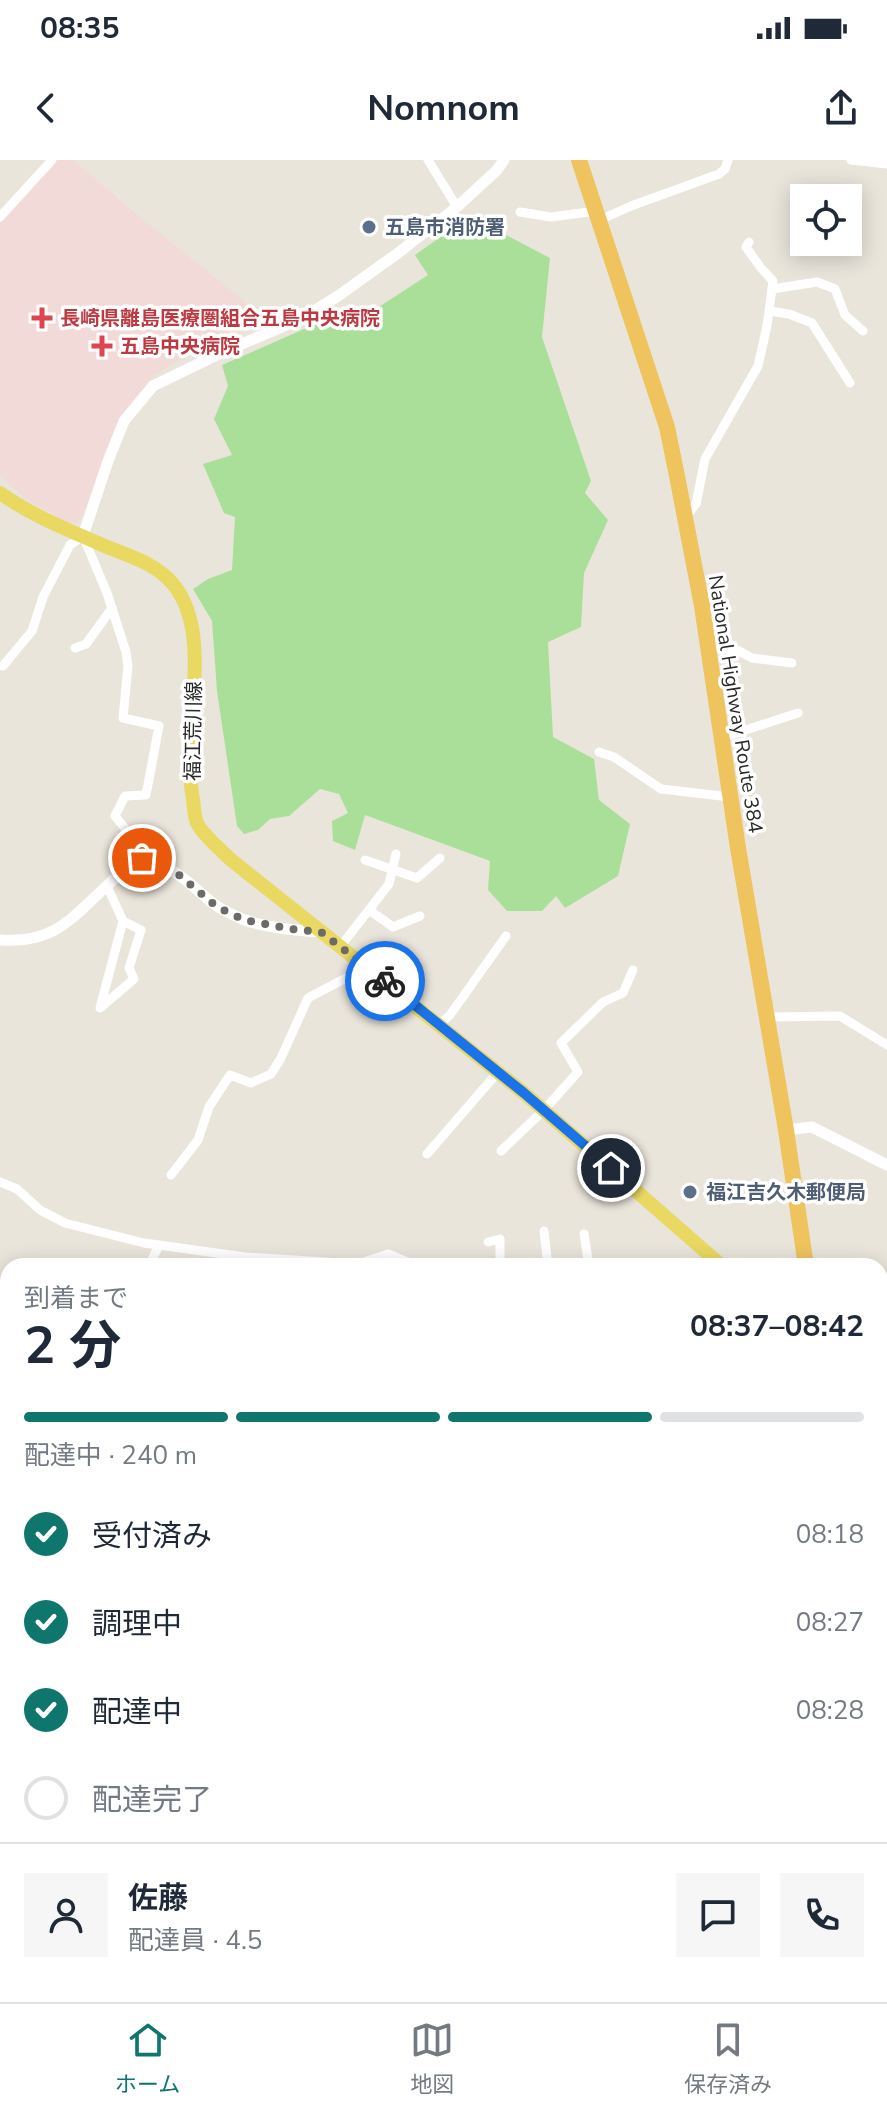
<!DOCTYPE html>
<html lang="ja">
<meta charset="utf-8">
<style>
body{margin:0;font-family:"Nunito Sans","Noto Sans JP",sans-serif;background:#f6f6f7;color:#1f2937;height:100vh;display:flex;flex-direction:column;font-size:30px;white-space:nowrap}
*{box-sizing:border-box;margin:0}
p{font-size:26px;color:#747a83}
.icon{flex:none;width:44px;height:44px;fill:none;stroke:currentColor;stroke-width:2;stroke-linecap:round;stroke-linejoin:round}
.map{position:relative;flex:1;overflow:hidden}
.details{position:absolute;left:0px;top:1098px;width:888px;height:744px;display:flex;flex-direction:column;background:#fff;border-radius:24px 24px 0 0;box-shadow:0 4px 20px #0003}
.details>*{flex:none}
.controls{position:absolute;left:790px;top:24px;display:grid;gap:16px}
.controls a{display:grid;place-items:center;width:72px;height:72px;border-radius:0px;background:#fff;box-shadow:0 4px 20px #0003;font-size:40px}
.pin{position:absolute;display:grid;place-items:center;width:68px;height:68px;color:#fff;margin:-34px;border:4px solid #fff;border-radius:50%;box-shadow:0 2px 8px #0007}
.courier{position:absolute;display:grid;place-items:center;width:80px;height:80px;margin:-40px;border:6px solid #1a73e8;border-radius:50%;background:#fff;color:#222;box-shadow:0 2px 10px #0007}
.overview em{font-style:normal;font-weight:700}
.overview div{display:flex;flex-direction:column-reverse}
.overview{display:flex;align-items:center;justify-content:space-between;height:136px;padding:0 24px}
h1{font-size:52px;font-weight:700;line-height:60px}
.bar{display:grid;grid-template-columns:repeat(4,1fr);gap:12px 8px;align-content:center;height:96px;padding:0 24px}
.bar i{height:10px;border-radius:6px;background:#e0e1e3}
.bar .selected{background:#0f766e}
.bar p{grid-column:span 4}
.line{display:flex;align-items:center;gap:20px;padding:0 24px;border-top:2px solid #e0e1e3}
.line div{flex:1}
.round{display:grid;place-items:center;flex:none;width:84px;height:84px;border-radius:0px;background:#f6f6f7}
ol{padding:0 24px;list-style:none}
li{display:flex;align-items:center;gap:24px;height:88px}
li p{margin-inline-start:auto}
li .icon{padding:8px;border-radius:50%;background:#0f766e;color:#fff;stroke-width:4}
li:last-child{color:#747a83}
li i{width:44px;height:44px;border:4px solid #e0e1e3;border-radius:50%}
.status{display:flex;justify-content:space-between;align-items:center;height:56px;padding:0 40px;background:#fff;direction:ltr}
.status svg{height:22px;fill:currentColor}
header{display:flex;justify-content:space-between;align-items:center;height:104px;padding:0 24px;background:#fff;font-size:36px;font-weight:700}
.dock{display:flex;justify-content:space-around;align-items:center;height:112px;border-top:2px solid #e0e1e3;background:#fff;font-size:22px;color:#747a83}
.dock a{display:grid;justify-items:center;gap:4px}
.dock .selected{color:#0f766e}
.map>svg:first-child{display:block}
</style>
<div class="status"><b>08:35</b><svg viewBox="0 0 49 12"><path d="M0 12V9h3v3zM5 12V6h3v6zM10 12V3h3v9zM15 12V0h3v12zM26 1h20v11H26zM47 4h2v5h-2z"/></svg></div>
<header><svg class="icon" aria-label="back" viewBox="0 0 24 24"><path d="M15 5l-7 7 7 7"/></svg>Nomnom<svg class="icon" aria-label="share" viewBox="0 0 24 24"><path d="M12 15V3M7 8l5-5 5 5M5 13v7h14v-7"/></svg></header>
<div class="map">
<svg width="887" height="1842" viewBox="0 0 887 1842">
<rect width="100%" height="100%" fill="#eae5db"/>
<!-- medical -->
<path fill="#f1dad8" d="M57 0H73L129 48 259 153 185 195 152 217 123 254 81 358 77 363H67L24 338 0 315V64Z"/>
<!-- green -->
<g fill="#aadf9a">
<path d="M470 56 550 98 542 177 591 321 585 333 608 360 584 413 581 467 548 482 553 577 594 599 599 640 630 664 618 716 565 748 556 736 542 751H507L488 730 490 701 365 655 355 690 333 681 332 661 348 653 339 634 320 629 289 656 270 659 258 670 244 674 237 666 217 531 212 461 193 429 208 419 232 410 235 357 224 353 203 304 232 295 214 259 228 226 222 205 334 156 354 163 428 115 415 95Z"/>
<path d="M549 1834H651L647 1842H559L549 1839Z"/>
</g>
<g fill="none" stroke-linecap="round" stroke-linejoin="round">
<!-- river -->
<g stroke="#73bce8" stroke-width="14">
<path d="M0 1421 8 1425"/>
<path d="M750 1834 752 1842"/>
</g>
<!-- minor -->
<g stroke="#fff" stroke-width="9">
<path d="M428 0 457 47"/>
<path d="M851 0 887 4"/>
<path d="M520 52 551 57 597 51"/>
<path d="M0 57 52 0"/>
<path d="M600 60 631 46 719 14 725 9 728 0"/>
<path d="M772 129 817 122 835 129 845 155 863 171"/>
<path d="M769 151 789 154 812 163 850 223"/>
<path d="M685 358 696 344 705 299 758 206 767 166 773 121 761 108 746 87 749 82"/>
<path d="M707 487 737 490 752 498 792 503"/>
<path d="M75 488 86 484 112 448"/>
<path d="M3 506 32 471 43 437 70 385 83 376 107 433 126 492 128 506 123 558 159 566 146 635 125 636 115 656 132 677 144 703"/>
<path d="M721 578 798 553"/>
<path d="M599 592 614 597 661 629 730 637"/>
<path d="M365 700 417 718 440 698"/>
<path d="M107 726 123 761 100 848 134 819 129 808 141 770 123 761"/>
<path d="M369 750 393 767 420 756"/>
<path d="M340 787 389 724 396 694"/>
<path d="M767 857 840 856 887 885"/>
<path d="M439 865 450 855 506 776"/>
<path d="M501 991 544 950 578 912 561 883 603 842 623 833 633 810"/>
<path d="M427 994 498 912"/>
<path d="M171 1015 198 980 209 947 230 915 251 923 271 914 281 898 308 838 367 807"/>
<path d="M0 1022 17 1029 40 1050 65 1063 144 1083 245 1097 358 1104 388 1094 417 1106"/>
<path d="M544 1071 547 1098 546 1106"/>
<path d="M584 1074 589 1106"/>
<path d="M488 1082 500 1079V1106"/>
<path d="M149 1106 159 1085"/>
<path d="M880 1234 887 1239"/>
<path d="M880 1393 887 1391"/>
<path d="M0 1599 8 1602"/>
<path d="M880 1685 887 1687"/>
<path d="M340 1834 356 1842"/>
<path d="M803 1834V1842"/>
</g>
<!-- tertiary -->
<g stroke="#fff" stroke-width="11">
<path d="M83 376 108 301 124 261 153 226 225 191 301 159 338 136 394 96 457 47 497 10 504 0"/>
<path d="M0 780C56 784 72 757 110 723 119 714 127 705 141 704 171 700 193 728 214 744 222 750 233 755 242 759 266 768 295 770 321 772"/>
<path d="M786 970 812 967 887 1005"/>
</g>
<!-- primary -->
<g stroke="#e9d862" stroke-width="14">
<path d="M0 333C29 354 66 369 98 383 124 395 154 401 173 424 216 476 180 574 193 639 194 646 194 656 197 663 202 674 221 690 230 699L524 933 722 1106"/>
<path d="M0 1457 8 1461"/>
<path d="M718 1834 722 1842"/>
</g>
<!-- trunk -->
<g stroke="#efc45e" stroke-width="16">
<path d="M579 0 667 267 677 316 702 446 738 688 786 970 806 1106"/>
<path d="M880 1452 887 1478"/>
</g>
</g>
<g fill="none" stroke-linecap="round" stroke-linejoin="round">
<!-- done -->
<path stroke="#6d6b67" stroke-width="8" stroke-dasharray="0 14.4" d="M142 698 144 703 157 705 178 714 217 747 244 760 292 769 321 772 385 821"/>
<!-- route -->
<path stroke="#1a73e8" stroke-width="10" d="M385 821 524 933 611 1008"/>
</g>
<!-- markers -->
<g fill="#5c6f8a" stroke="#fff" stroke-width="3">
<circle cx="369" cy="67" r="8"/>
<circle cx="690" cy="1032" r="8"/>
</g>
<g fill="#e0444e" stroke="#fff" stroke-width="3">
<path d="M38 146h8v8h8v8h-8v8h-8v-8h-8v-8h8z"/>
<path d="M98 174h8v8h8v8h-8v8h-8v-8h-8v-8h8z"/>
</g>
<g text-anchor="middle" stroke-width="7" stroke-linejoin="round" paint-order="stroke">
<!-- service labels -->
<g font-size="20" font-weight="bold" fill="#4e5e75" stroke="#fff" text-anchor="start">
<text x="385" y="74">五島市消防署</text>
<text x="706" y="1039">福江吉久木郵便局</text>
</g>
<!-- health labels -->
<g font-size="20" font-weight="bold" fill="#be3a42" stroke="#fff" text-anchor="start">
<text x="60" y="165">長崎県離島医療圏組合五島中央病院</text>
<text x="120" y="193">五島中央病院</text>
</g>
<!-- street labels -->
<g font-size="20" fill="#292929" stroke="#fff">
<text transform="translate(736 544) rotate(81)" y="7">National Highway Route 384</text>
<text transform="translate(193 571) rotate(-89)" y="7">福江荒川線</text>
</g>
</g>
</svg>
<div class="controls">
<a><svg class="icon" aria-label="locate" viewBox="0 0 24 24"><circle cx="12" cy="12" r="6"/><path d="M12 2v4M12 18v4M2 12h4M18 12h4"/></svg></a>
</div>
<div class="pin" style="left:142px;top:698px;background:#ea580c"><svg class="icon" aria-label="bag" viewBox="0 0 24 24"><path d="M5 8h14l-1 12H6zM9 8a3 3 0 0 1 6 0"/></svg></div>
<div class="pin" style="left:611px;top:1008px;background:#1f2937"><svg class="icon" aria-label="home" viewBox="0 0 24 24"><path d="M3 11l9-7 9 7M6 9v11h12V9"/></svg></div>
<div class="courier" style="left:385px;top:821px"><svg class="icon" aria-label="bike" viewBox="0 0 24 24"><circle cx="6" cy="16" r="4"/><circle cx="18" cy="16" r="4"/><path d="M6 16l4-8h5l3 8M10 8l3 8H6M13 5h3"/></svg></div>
<section class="details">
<div class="overview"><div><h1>2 分</h1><p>到着まで</p></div><em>08:37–08:42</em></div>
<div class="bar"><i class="selected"></i><i class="selected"></i><i class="selected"></i><i></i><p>配達中 · 240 m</p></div>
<ol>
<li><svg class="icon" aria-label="check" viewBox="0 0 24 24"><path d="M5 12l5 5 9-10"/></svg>受付済み<p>08:18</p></li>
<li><svg class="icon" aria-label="check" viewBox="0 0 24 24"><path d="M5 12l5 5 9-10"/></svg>調理中<p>08:27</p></li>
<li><svg class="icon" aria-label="check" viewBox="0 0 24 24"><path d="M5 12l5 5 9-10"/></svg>配達中<p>08:28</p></li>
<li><i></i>配達完了</li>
</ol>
<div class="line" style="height:144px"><a class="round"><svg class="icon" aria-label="person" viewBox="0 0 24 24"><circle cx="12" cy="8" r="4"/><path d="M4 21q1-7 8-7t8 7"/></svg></a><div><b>佐藤</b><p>配達員 · 4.5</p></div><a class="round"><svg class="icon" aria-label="chat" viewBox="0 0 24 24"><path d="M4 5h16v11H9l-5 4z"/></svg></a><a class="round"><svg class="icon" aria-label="phone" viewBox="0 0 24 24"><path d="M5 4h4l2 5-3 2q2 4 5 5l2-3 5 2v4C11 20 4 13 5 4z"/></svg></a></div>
</section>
</div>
<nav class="dock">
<a class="selected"><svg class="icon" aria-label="home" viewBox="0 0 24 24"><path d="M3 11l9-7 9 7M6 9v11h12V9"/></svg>ホーム</a>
<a><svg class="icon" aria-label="map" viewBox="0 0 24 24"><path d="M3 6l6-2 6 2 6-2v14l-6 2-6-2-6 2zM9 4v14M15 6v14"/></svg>地図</a>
<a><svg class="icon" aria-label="saved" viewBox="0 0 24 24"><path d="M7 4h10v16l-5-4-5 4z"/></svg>保存済み</a>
</nav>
